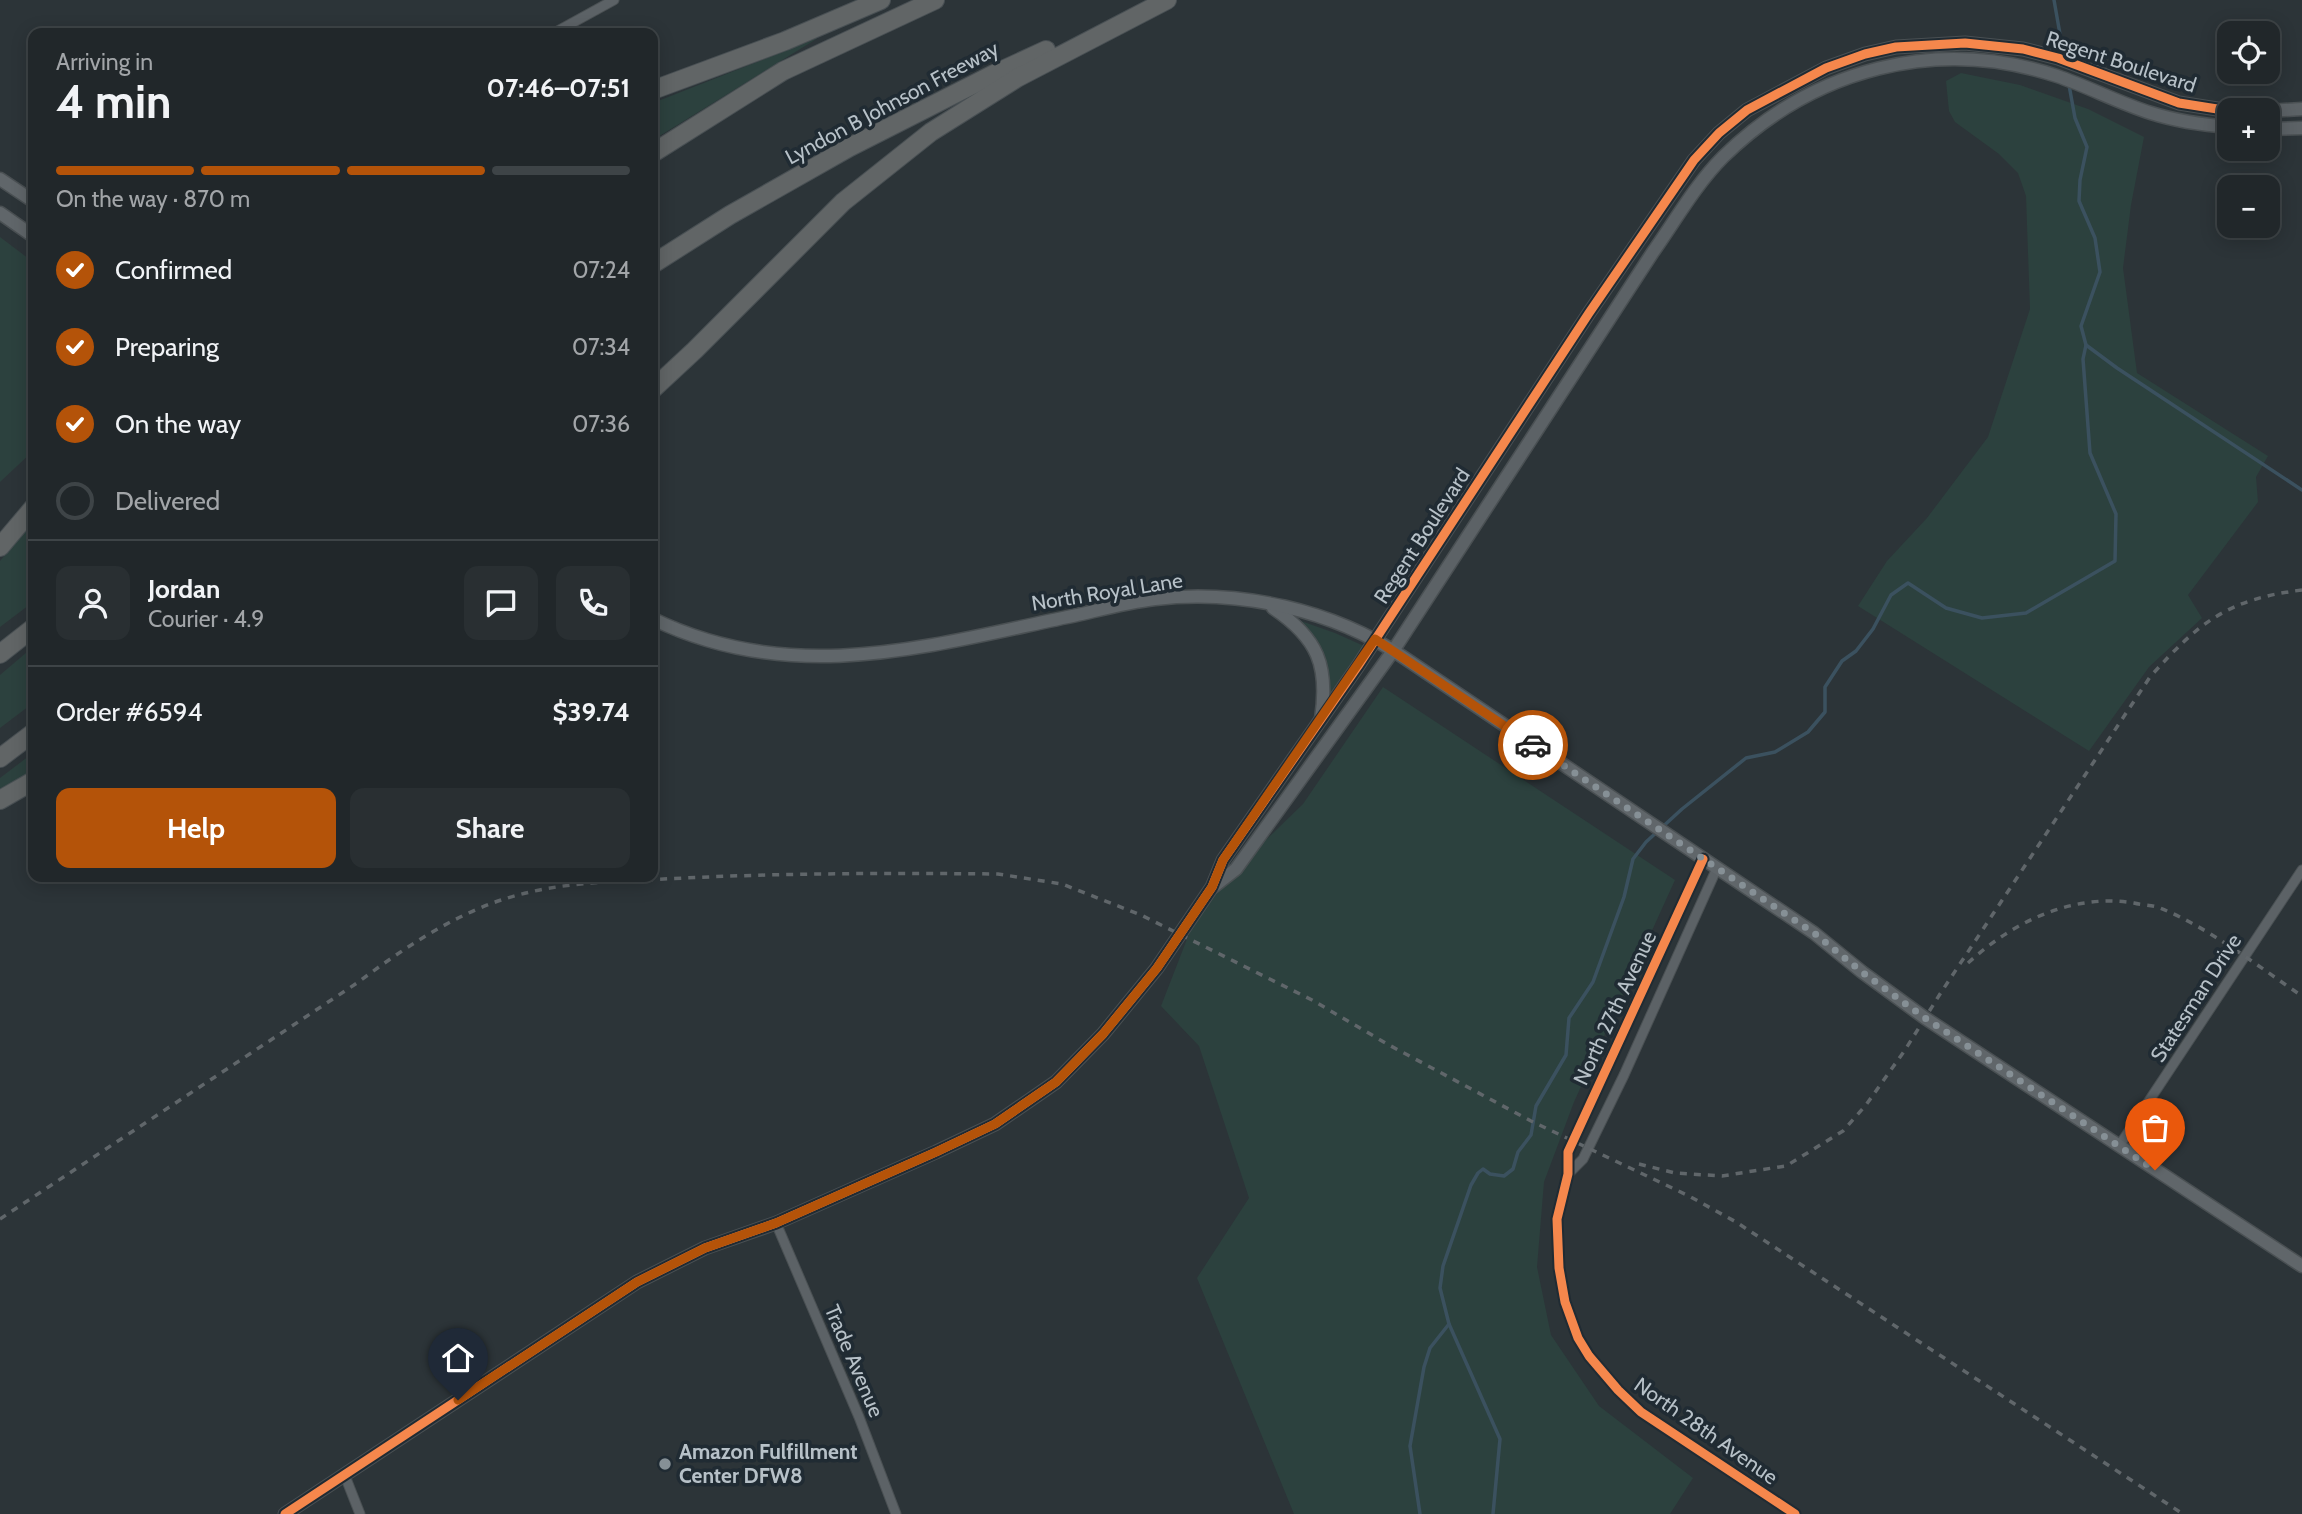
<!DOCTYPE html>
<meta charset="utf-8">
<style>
body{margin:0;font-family:Cabin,sans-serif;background:#292f32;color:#f1f3f6;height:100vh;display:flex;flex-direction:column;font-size:26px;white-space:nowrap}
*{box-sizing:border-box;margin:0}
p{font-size:23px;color:#a2a5a8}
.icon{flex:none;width:38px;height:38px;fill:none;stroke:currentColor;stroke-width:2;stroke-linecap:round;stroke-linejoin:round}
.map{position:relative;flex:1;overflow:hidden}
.side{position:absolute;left:28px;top:28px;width:630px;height:854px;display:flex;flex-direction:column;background:#21272a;border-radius:14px;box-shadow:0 4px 18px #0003,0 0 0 2px #3e4447}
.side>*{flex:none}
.buttons{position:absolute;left:2217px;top:21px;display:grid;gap:14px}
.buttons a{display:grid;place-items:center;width:63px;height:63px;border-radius:14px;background:#21272a;box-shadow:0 4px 18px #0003,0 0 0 2px #3e4447;font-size:35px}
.pin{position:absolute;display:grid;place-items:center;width:60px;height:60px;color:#fff;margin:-72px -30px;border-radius:50% 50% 50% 0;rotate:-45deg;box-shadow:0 0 7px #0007}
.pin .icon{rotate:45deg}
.courier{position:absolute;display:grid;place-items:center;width:70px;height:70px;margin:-35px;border:5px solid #b45309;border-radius:50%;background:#fff;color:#222;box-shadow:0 2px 9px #0007}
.summary em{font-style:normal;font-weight:700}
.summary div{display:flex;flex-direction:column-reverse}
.summary{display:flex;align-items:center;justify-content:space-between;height:119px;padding:0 28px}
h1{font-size:46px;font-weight:700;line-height:52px}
.bar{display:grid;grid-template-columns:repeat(4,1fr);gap:10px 7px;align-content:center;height:84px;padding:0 28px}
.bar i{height:9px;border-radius:5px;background:#3e4447}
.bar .selected{background:#b45309}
.bar p{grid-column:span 4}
.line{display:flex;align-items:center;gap:18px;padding:0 28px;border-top:2px solid #3e4447}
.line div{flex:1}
.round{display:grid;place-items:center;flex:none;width:74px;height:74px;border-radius:14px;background:#292f32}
ol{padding:0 28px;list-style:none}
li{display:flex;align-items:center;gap:21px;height:77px}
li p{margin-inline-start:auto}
li .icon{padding:7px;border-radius:50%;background:#b45309;color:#fff;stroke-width:4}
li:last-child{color:#a2a5a8}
li i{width:38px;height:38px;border:4px solid #3e4447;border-radius:50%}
.primary-button{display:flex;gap:14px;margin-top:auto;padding:14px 28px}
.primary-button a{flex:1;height:80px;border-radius:14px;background:#b45309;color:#fff;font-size:28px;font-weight:700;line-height:80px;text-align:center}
.primary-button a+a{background:#292f32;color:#f1f3f6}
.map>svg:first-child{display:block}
</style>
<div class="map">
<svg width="2302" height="1514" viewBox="0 0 2302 1514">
<rect width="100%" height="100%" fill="#2c3438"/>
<!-- green -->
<g fill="#2c413e">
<path d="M818 38 653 140V103Z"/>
<path d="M1961 73 2020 85 2088 109 2144 137 2131 205 2123 268 2137 373 2268 456 2256 477 2258 502 2188 595 2202 618 2149 667 2089 751 1858 606 1887 561 1927 518 1988 437 2030 309 2026 196 2018 173 1999 154 1955 122 1949 111 1946 81Z"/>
<path d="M0 237 33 262V451L0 482Z"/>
<path d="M33 522V602L0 627V561Z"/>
<path d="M1298 620 1335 633 1364 646 1331 692 1328 690C1324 659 1321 643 1298 620Z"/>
<path d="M33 647V703L0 728V675Z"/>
<path d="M1383 687 1675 880 1574 1102 1544 1182 1537 1267 1551 1335 1599 1406 1693 1478 1670 1514H1294L1197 1278 1249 1198 1199 1046 1161 1006 1201 903 1303 804Z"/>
<path d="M33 753V776L0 796V778Z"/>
</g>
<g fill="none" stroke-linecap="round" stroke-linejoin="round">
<!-- stream -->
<g stroke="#3b515f" stroke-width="3.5">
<path d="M2054 0 2064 57"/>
<path d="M2086 345 2117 368 2302 490"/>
<path d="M1420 1514 1410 1446 1424 1367 1430 1348 1449 1324"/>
<path d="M1493 1514 1500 1439 1449 1324 1440 1288 1443 1266 1471 1185 1478 1173 1483 1169 1490 1174 1504 1176 1513 1169 1518 1152 1531 1135 1536 1106 1566 1055 1569 1018 1593 982 1624 897 1633 859 1646 842 1682 809 1746 758 1775 752 1808 732 1825 712V687L1842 661 1856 651 1873 629 1891 595 1908 583 1946 608 1982 618 2026 613 2115 561 2116 514 2090 453 2083 359 2086 345 2081 326 2100 272 2095 238 2079 201 2080 180 2087 147 2075 118 2069 85"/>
</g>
<!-- minor casing -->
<g stroke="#4a5053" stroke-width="11">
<g id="minor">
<path d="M554 33 614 0"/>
<path d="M1703 859 1568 1152V1174L1557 1219 1559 1268 1565 1302 1578 1338 1589 1356 1618 1390 1641 1412 1795 1514"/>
<path d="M2119 1146 2302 870"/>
<path d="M1568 1174 1583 1159 1624 1075 1717 868"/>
<path d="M776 1223 859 1417 896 1514"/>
<path d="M345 1476 360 1514"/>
</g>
</g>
<!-- tertiary casing -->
<g stroke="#4a5053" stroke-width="15">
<g id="tertiary">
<path d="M2268 111 2302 109"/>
<path d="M2268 129 2302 128"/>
<path d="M1213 887 1236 869 1393 651 1653 252C1675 221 1696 184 1723 157 1813 69 1936 36 2057 76 2089 87 2119 103 2151 113 2176 121 2204 125 2230 127"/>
<path d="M285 1514 637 1282 705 1248 776 1223 936 1152 995 1124 1056 1082 1103 1034 1157 968 1212 887 1223 860 1358 666 1589 313 1694 160 1719 133 1747 110 1826 68 1865 54 1896 47 1965 43 2023 49 2058 58 2179 103 2230 111"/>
</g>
</g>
<!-- secondary casing -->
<g stroke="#4a5053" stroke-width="15">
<g id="secondary">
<path d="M0 179 33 201"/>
<path d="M0 213 33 236"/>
<path d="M1273 608C1318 638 1329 666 1321 719"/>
<path d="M653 619C795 688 932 645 1077 615 1103 609 1129 602 1155 599 1240 589 1333 610 1403 657L1814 933 1862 972 1925 1018 2302 1266"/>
</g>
</g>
<!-- motorway casing -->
<g stroke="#495054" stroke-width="20">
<g id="motorway">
<path d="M653 90 785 41 881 0"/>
<path d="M653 153 783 71 935 0"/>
<path d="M653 264 730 215 850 147 994 74 1046 50"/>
<path d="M653 389 695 350 843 202 931 132 1017 78 1167 0"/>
<path d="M0 547 33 508"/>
<path d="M0 654 33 628"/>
<path d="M0 758 33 733"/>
<path d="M0 800 33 781"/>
</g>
</g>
<!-- minor -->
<use href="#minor" stroke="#5c6266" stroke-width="9"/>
<!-- tertiary -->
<use href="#tertiary" stroke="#5c6266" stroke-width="12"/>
<!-- secondary -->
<use href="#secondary" stroke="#60666a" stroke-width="12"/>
<!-- motorway -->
<use href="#motorway" stroke="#616566" stroke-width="18"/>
<!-- rail -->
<g stroke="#60666a" stroke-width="3.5" stroke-dasharray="7 7" stroke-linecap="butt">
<path d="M1968 963C2013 922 2072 893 2134 903 2142 905 2152 905 2160 908 2208 927 2259 967 2302 996"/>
<path d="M1639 1164 1675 1173 1722 1176 1753 1171 1786 1166 1843 1131 1866 1105 1905 1050 1940 994 2150 677C2199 622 2228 599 2302 590"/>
<path d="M0 1219 357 983C396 954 435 927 480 908 546 880 613 882 684 878 788 873 893 873 998 874L1062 884 1141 915 1312 1000 1389 1045 1531 1121 1689 1196 1736 1222 2183 1514"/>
</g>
<!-- cycleway casing -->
<g stroke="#202b33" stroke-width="13">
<g id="cycleway">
<path d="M1703 859 1568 1152V1174L1557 1219 1559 1268 1565 1302 1578 1338 1589 1356 1618 1390 1641 1412 1795 1514"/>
<path d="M285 1514 637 1282 705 1248 776 1223 936 1152 995 1124 1056 1082 1103 1034 1157 968 1212 887 1223 860 1358 666 1589 313 1694 160 1719 133 1747 110 1826 68 1865 54 1896 47 1965 43 2023 49 2058 58 2179 103 2230 111"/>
</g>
</g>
<!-- cycleway -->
<use href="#cycleway" stroke="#f5874c" stroke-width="9"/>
</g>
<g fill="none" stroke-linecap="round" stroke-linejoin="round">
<!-- done -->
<path stroke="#869096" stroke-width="7" stroke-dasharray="0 12.6" d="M1533 745 1814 933 1862 972 1925 1018 2155 1170"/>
<!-- route -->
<path stroke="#b45309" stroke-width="9" d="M458 1400 637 1282 705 1248 776 1223 936 1152 995 1124 1056 1082 1103 1034 1157 968 1212 887 1223 860 1375 639 1533 745"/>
</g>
<!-- markers -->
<circle fill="#869096" stroke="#202b33" stroke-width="2.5" cx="665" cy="1464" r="7"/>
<g text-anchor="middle" stroke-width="7" stroke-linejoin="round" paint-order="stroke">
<!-- street labels -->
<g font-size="21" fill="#b7c1c8" stroke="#202b33">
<text transform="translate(2121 62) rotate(18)" y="7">Regent Boulevard</text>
<text transform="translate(892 103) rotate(-28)" y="7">Lyndon B Johnson Freeway</text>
<text transform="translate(1422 536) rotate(-57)" y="7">Regent Boulevard</text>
<text transform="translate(1107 592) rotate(-9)" y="7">North Royal Lane</text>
<text transform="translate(2196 998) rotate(-57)" y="7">Statesman Drive</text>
<text transform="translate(1615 1008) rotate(-65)" y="7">North 27th Avenue</text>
<text transform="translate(854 1361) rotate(67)" y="7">Trade Avenue</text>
<text transform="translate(1706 1431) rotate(35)" y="7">North 28th Avenue</text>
</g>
<!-- poi labels -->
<g font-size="21" font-weight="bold" fill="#b7c1c8" stroke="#202b33" text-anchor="start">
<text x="679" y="1459">Amazon Fulfillment<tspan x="679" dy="24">Center DFW8</tspan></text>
</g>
</g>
</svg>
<div class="buttons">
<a><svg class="icon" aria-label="locate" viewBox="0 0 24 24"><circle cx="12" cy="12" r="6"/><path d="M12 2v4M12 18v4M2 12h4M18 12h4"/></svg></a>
<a>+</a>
<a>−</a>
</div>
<div class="pin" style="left:2155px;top:1170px;background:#ea580c"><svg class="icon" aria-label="bag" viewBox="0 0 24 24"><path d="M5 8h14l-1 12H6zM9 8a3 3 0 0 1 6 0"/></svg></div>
<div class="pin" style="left:458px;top:1400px;background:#1f2937"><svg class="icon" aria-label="home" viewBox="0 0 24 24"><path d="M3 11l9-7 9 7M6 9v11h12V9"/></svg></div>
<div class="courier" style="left:1533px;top:745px"><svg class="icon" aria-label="car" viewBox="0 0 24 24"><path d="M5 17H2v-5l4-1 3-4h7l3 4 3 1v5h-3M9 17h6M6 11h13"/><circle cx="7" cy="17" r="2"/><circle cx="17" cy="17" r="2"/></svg></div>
<section class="side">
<div class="summary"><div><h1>4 min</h1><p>Arriving in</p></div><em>07:46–07:51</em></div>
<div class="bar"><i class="selected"></i><i class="selected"></i><i class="selected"></i><i></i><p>On the way · 870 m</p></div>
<ol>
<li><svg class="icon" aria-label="check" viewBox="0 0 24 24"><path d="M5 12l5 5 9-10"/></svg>Confirmed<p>07:24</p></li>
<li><svg class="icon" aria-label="check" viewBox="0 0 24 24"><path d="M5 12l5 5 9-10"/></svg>Preparing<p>07:34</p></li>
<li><svg class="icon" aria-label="check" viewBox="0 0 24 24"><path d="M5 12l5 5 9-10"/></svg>On the way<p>07:36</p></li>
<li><i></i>Delivered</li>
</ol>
<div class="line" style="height:126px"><a class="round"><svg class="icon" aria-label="person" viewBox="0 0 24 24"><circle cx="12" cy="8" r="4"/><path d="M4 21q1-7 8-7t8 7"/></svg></a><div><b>Jordan</b><p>Courier · 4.9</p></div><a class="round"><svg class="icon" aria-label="chat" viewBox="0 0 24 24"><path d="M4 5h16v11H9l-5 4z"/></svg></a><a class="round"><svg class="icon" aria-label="phone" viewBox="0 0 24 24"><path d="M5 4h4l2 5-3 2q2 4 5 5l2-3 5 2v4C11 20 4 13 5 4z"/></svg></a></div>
<div class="line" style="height:91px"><div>Order #6594</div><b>$39.74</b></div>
<div class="primary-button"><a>Help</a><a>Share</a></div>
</section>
</div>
